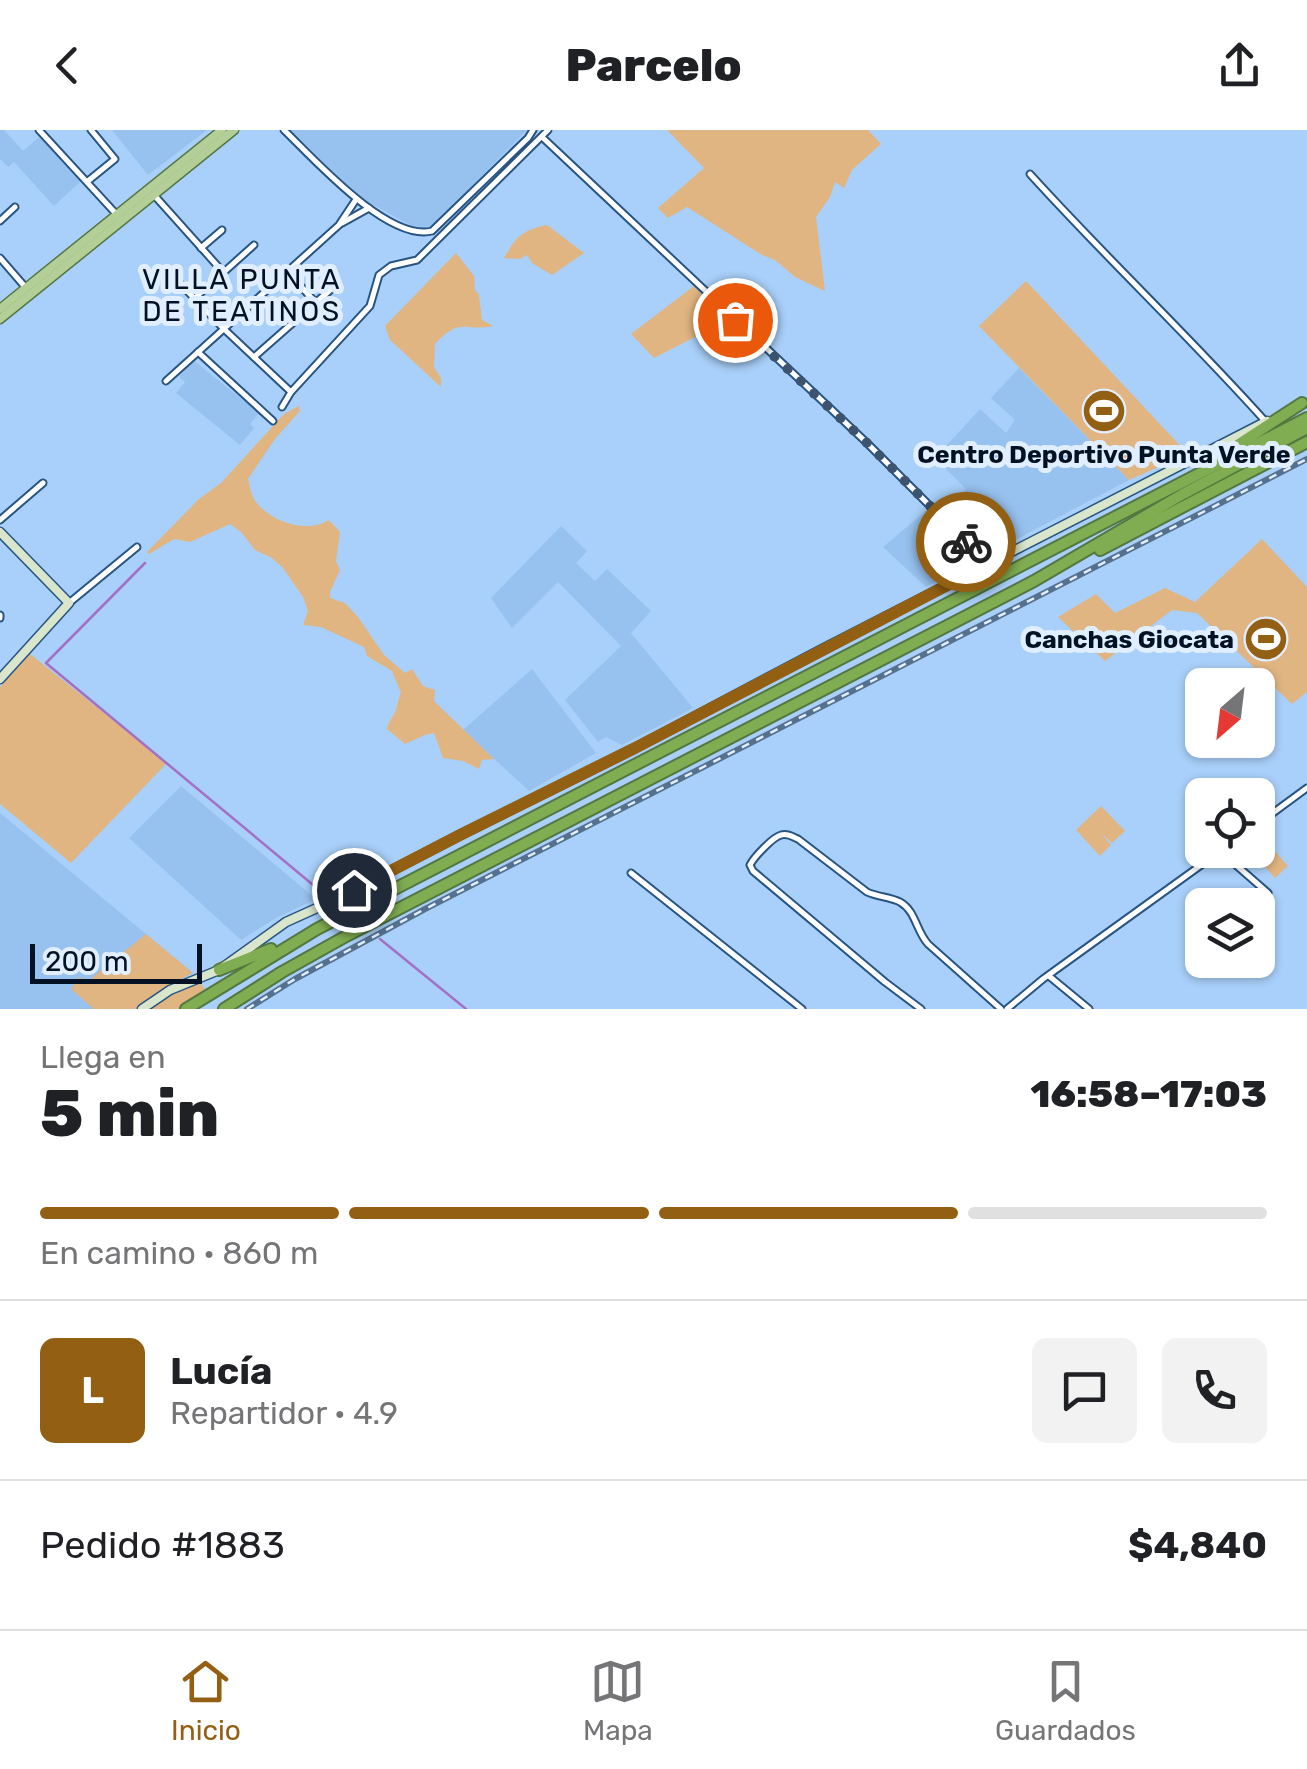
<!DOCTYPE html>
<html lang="es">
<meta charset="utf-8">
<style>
body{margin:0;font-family:Rubik,sans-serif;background:#f2f2f2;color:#202124;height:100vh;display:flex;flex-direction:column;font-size:38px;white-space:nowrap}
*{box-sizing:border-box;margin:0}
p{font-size:32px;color:#757577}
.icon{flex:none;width:55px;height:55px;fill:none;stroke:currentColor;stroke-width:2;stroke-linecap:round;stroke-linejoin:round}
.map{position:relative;height:879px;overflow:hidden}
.details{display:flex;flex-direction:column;background:#fff;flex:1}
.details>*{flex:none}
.needle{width:65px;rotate:208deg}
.tools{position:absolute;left:1185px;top:538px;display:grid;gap:20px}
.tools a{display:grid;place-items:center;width:90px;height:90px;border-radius:15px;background:#fff;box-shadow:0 2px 8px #0004;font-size:50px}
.scale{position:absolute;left:30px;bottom:25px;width:172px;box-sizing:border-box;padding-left:10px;border:5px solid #021224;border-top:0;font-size:28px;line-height:35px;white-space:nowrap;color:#021224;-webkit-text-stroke:8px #e0eeff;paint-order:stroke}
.pin{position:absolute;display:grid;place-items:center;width:85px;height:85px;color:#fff;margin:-42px;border:5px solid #fff;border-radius:50%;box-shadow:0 2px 10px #0007}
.courier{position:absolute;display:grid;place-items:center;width:100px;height:100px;margin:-50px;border:8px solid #936013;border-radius:50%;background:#fff;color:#222;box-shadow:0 2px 12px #0007}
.summary em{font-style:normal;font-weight:800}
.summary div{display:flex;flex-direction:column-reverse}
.summary{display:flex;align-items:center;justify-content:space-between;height:170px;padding:0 40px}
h1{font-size:65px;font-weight:800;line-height:75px}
.bar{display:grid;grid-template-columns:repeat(4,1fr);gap:15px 10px;align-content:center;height:120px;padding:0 40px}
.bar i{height:12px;border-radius:8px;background:#e0e0e0}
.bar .active{background:#936013}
.bar p{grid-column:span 4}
.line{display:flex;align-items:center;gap:25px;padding:0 40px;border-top:2px solid #e0e0e0}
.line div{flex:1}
.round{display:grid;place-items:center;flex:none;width:105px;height:105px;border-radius:15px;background:#f2f2f2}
header{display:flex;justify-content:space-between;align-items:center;height:130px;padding:0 40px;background:#fff;font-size:45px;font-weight:800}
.tab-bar{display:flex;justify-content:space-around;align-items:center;height:140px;border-top:2px solid #e0e0e0;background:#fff;font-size:28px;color:#757577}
.tab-bar a{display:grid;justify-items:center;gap:5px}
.tab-bar .active{color:#936013}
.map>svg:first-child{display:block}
</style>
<header><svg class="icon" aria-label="back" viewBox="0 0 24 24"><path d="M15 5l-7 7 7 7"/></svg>Parcelo<svg class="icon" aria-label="share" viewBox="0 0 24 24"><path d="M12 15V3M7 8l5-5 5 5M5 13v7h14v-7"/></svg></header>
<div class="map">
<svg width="1307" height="879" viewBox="0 0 1307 879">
<rect width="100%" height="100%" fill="#a9d0fa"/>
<!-- built -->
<g fill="#97c2ef">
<path d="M0 0H4L23 21 40 6 81 51 54 76 14 32 8 37 0 29Z"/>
<path d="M112 0H207L148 45Z"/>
<path d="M286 0H527L436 92 427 98 417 99 354 64Z"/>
<path d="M193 230 259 283 250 294 254 298 240 315 176 263 185 252 179 247Z"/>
<path d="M1019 238 1129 350 926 457 883 417 934 374 943 382 966 359 935 328 980 279 1006 303 1015 290 991 268Z"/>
<path d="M561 396 587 421 576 433 595 451 607 439 651 481 631 503 693 578 622 615 606 607 598 612 565 570 621 516 558 452 512 498 491 468Z"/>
<path d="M532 539 596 623 529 661 463 600Z"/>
<path d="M181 656 316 769 276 788 241 810 129 708Z"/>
<path d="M0 683 193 843 169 855 136 879H0Z"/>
</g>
<!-- green -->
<g fill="#e1b581">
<path d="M667 0H868L881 14 852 40 844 58 835 52 830 67 816 87 825 161 795 147 775 130 762 125 687 77 668 88 658 78 704 38Z"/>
<path d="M547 95 584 123 552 145 532 133 527 125 520 129 504 128C516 107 522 100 547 95Z"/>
<path d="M456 123 474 146 475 160 479 165 482 190 493 196C464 202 461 186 435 214L434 237 441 248V257L390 210 385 196Z"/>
<path d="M1026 151 1188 324 1129 350 979 196Z"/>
<path d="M694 156 728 190 654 228 631 204Z"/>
<path d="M299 276 300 281 275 309 248 349C250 357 251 365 256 372 271 392 307 404 329 390L340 402 336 431 340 440 330 462V468L345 473 358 487 384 525 405 543 412 539 423 556 435 560 434 571 494 629 482 630 479 639 463 631 443 628 434 603 425 605 405 614 387 599C388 593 391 590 394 584 398 578 397 570 401 563L392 541 367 526 364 517 321 497 303 495 308 481 303 467 283 438 272 428 255 420 241 402 230 394 190 412 174 409 149 424 147 422 199 369 221 353 284 284Z"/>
<path d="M1262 409 1307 457V562L1292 574 1197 483 1172 480 1105 531 1058 487 1096 464 1115 483 1165 458 1195 472Z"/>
<path d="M30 524 167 633 71 733 0 674V557Z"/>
<path d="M1101 676 1125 701 1112 713 1101 703 1111 715 1100 726 1076 700Z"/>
<path d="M1264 709 1288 736 1275 748 1251 721 1258 720V715Z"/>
<path d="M146 804 193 843 169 855 136 879H94L71 859 79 847 87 852Z"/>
<path d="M199 852 207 861 181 879H150L164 868Z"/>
</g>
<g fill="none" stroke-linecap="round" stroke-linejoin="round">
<!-- stream -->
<g stroke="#a370c5" stroke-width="2.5">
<path d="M145 433 46 533 324 764"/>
<path d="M380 809 466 879"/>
</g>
<!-- street casing -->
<g stroke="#275482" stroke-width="9">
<g id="street">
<path d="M39 0 118 86"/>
<path d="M284 0C314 29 388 112 432 101L528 8 533 0"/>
<path d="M542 7 866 312 988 434"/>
<path d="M1030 44C1107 129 1190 207 1266 292"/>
<path d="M88 51 115 29 91 0"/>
<path d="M154 65 223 142"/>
<path d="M0 91 15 77"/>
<path d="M342 93 369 78"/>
<path d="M201 118 222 100"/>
<path d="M0 128 26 158"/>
<path d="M168 141 223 198 291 262"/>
<path d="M287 141 315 172"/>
<path d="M195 168 254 115"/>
<path d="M198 222 273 291"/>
<path d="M254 227 337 154"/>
<path d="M166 251 339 95 355 71"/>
<path d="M282 277 291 262 370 176 379 145 391 136 417 130 548 0"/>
<path d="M0 390 43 353"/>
<path d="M69 473 137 417"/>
<path d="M0 485V488"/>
<path d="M1258 694 1307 658"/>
<path d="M1220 721 1268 763 1258 779"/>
<path d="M631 743 802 879"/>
<path d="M1049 846 1089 879"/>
<path d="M921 879 885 852 753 741 750 735C754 727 773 707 781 705 788 703 793 707 798 709L867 762C878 767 890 767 900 772 916 781 916 801 928 814L1001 879"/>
<path d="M1007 879 1043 849 1222 720"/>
</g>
</g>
<!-- secondary casing -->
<g stroke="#275482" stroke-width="11">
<g id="secondary">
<path d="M0 402 69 473 0 549"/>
<path d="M142 879 170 860 219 840 286 792 337 769 460 705 635 618 824 518 1267 291"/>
</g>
</g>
<!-- primary casing -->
<g stroke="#547741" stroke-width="11">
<g id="primary">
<path d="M0 179 222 0"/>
<path d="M0 189 234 0"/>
</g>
</g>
<!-- highway casing -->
<g stroke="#547741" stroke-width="14">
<g id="highway">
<path d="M1219 327 1302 273"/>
<path d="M1100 420 1307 312"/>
<path d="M219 840 271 819"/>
<path d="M186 879 317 799 1307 288"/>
<path d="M224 879 282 842 348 805 1034 451 1183 364 1307 298"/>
</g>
</g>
<!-- street -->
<use href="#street" stroke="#fff" stroke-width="5"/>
<!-- secondary -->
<use href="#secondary" stroke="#d9e6cb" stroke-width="8"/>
<!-- primary -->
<use href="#primary" stroke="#b3ce97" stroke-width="8"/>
<!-- highway -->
<use href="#highway" stroke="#80ad51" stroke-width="10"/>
<!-- rail casing -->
<g stroke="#55718e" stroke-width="6">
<path id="rail" d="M247 879 295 849 425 779 1307 329"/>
</g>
<!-- rail -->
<use href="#rail" stroke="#e0eeff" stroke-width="2.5" stroke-dasharray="8" stroke-linecap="butt"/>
</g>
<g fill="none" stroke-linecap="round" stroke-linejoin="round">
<!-- done -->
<path stroke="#3c546f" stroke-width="10" stroke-dasharray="0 18" d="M735 190 866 312 966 412"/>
<!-- route -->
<path stroke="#936013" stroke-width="12" d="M354 760 460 705 635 618 988 434 966 412"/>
</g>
<!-- icons -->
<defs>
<g id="stadium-disc" transform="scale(2.25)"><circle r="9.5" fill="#936013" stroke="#e0eeff"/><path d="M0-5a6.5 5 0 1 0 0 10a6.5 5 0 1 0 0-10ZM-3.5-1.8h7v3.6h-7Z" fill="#fff"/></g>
</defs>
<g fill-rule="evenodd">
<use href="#stadium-disc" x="1104" y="281"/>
<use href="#stadium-disc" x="1266" y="509"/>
</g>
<g text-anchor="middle" stroke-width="10" stroke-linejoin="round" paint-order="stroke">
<!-- poi labels -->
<g font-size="25" font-weight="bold" fill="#021224" stroke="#e0eeff">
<text x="1104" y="333">Centro Deportivo Punta Verde</text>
<text x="1234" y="518" text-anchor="end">Canchas Giocata</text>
</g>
<!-- neighbourhood labels -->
<g font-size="28" letter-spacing="2.5" fill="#021224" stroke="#e0eeff">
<text x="242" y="159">VILLA PUNTA<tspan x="242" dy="32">DE TEATINOS</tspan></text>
</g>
</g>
</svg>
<div class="tools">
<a><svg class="needle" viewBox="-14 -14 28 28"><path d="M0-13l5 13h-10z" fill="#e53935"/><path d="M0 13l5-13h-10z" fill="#757577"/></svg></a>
<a><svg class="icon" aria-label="locate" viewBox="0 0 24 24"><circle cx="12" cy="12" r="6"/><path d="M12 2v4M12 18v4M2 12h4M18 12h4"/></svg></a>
<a><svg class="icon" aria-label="layers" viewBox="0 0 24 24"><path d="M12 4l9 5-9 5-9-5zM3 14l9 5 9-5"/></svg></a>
</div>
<div class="scale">200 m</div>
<div class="pin" style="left:735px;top:190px;background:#ea580c"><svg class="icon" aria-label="bag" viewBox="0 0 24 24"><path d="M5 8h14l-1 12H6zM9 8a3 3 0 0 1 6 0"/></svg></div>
<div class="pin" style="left:354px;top:760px;background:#1f2937"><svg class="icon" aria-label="home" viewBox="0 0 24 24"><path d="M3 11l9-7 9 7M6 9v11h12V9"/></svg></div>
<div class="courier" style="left:966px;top:412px"><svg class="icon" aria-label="bike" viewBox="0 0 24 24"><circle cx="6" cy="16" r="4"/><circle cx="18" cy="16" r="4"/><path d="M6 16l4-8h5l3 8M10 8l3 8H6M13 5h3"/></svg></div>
</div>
<section class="details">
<div class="summary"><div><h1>5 min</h1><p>Llega en</p></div><em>16:58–17:03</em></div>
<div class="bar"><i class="active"></i><i class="active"></i><i class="active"></i><i></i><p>En camino · 860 m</p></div>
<div class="line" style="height:180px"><b class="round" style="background:#936013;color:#fff">L</b><div><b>Lucía</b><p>Repartidor · 4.9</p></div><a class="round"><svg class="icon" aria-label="chat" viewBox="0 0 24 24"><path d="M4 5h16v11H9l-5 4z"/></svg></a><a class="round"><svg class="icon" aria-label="phone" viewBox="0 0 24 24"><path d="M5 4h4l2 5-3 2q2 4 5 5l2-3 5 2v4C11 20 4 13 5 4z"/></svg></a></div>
<div class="line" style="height:130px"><div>Pedido #1883</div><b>$4,840</b></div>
</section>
<nav class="tab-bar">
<a class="active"><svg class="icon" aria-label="home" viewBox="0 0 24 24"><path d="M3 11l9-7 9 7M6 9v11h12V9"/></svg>Inicio</a>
<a><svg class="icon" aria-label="map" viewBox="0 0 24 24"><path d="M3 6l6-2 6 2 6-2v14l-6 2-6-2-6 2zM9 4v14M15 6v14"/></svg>Mapa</a>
<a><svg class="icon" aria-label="saved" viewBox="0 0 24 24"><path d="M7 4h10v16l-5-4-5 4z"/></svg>Guardados</a>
</nav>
